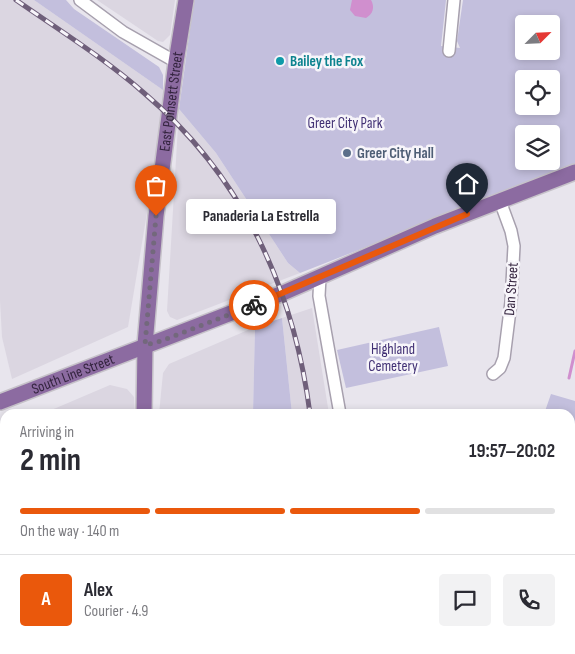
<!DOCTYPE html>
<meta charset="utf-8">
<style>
body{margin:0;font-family:"Sofia Sans Condensed",sans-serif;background:#f2f2f3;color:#2b2b33;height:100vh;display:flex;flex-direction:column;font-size:19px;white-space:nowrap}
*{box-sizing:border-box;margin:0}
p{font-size:16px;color:#7c7c81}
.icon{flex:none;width:28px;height:28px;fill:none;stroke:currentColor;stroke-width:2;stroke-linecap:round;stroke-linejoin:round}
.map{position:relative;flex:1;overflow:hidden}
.sheet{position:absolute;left:0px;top:409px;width:575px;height:246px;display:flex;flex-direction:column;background:#fff;border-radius:15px 15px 0 0;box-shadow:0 2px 8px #0003}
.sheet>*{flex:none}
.needle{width:32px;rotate:66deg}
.controls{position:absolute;left:515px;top:15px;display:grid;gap:10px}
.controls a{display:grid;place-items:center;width:45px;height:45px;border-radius:5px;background:#fff;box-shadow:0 2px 8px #0003;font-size:25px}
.pin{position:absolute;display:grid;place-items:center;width:42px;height:42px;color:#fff;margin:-51px -21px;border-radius:50% 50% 50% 0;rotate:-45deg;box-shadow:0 0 5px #0007}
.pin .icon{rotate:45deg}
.courier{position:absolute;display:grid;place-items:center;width:50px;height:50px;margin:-25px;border:4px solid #ea580c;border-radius:50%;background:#fff;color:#222;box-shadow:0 1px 6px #0007}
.bubble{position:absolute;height:35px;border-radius:5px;background:#fff;box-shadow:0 2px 8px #0003;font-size:16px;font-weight:700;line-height:35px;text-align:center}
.headline em{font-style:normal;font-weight:700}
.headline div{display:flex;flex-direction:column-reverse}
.headline{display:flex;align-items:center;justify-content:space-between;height:85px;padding:0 20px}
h1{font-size:32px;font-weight:700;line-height:38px}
.bar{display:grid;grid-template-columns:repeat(4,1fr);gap:8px 5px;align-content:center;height:60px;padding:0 20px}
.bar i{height:6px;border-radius:4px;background:#e1e1e2}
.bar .selected{background:#ea580c}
.bar p{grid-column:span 4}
.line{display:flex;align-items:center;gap:12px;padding:0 20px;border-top:1px solid #e1e1e2}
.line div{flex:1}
.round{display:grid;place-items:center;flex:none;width:52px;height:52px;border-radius:5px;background:#f2f2f3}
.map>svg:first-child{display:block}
</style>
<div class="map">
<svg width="575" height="654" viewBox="0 0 575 654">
<rect width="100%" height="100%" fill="#e8e5ed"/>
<!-- built -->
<g fill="#dbd6e1">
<path d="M0 0H34L163 90V117L128 327 12 379 2 337 0 301Z"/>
<path d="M97 0H175L170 35 163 42 158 41Z"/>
<path d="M179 109 216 153 288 263 300 273 177 320 170 317 167 311Z"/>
<path d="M312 308 329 414H292L282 318Z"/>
<path d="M255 327 253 413 159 414 163 373 169 364Z"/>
<path d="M110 385 127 389 134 397 135 414H42Z"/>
<path d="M5 429V491L0 477V431Z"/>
</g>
<!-- green -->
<g fill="#c3bfdd" fill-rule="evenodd">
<path d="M34 0H66L74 9 159 67 163 75V90Z"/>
<path d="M194 0H446L441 46 460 48 457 41 463 0H575V165L300 273 288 263 216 153 179 109ZM524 24H551V51H524ZM524 79H551V106H524ZM524 134H551V161H524Z"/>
<path d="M282 318 292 414H246L253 413 255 327Z"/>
<path d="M439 327 448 366 346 388 337 350Z"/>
<path d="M551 394 575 401V438L570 439V414H544Z"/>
</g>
<!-- water -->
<path fill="#d08fce" d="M352 0H371C375 7 373 14 366 18L355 16 350 10Z"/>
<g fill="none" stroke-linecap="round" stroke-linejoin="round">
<!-- stream -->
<g stroke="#d08fce" stroke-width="3">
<path d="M569 378 575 351"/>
<path d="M556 650 558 654"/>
</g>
<!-- minor casing -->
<g stroke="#a7a0ae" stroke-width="14">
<g id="minor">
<path d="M80 0 123 32 176 62"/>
<path d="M449 51 454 0"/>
<path d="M320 277 319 296 340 414"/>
<path d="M493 374 500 368 504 358 511 302 514 246 511 231 500 201"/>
<path d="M574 456 575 462"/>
<path d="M0 499 5 514"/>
<path d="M0 566 5 564"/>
<path d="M570 613 575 612"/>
<path d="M53 650 55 654"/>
<path d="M19 654 30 650"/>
<path d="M382 654 401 650"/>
</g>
</g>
<!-- major casing -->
<g stroke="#c6c2c9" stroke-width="18">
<g id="major">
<path id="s1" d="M0 402 283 293 435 226 575 172"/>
<path id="s2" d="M144 414 145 345 156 216 176 62 186 0"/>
<path d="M163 650 164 654"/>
</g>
</g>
<!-- minor -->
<use href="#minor" stroke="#fff" stroke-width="11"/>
<!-- major -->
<use href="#major" stroke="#8c6ba1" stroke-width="15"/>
<!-- rail casing -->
<g stroke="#6f5f7a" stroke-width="5">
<g id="rail">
<path d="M16 0C59 30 104 58 144 93 242 176 294 288 310 414"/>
<path d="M0 450 5 464"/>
<path d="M69 650 70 654"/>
<path d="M333 650 334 654"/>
</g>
</g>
<!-- rail -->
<use href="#rail" stroke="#f7f5fa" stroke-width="3" stroke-dasharray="9" stroke-linecap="butt"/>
</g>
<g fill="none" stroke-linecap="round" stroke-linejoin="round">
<!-- done -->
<path stroke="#73687c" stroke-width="5" stroke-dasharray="0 9" d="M156 216 145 345 161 341 254 305"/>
<!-- route -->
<path stroke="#ea580c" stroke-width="6" d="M254 305 467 214"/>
</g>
<!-- markers -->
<circle fill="#0f9aa8" stroke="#f7f5fa" stroke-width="2" cx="280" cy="61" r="5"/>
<circle fill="#5c6f8a" stroke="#f7f5fa" stroke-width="2" cx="347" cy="153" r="5"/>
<g text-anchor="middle" stroke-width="5" stroke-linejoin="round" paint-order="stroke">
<!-- culture labels -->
<g font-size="15" font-weight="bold" fill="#0d838f" stroke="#f7f5fa" text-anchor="start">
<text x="290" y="66">Bailey the Fox</text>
</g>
<!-- street labels -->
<g font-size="15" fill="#34243f" stroke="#f7f5fa">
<text dy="5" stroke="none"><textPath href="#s2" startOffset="314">East Poinsett Street</textPath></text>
<text transform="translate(511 289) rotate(-86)" y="5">Dan Street</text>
<text dy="5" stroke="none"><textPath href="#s1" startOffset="78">South Line Street</textPath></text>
</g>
<!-- park labels -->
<g font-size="15" fill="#413074" stroke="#f7f5fa">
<text x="345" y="128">Greer City Park</text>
<text x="393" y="354">Highland<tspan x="393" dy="17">Cemetery</tspan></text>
</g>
<!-- service labels -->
<g font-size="15" font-weight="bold" fill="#4e5e75" stroke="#f7f5fa" text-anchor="start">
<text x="357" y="158">Greer City Hall</text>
</g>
</g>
</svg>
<div class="controls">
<a><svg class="needle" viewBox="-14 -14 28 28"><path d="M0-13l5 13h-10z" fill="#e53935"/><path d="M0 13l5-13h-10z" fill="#7c7c81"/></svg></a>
<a><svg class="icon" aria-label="locate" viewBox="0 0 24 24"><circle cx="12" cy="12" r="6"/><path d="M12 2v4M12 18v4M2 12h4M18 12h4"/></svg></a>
<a><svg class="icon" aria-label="layers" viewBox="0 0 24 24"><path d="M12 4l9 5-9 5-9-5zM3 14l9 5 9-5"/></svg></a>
</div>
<div class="pin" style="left:156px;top:216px;background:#ea580c"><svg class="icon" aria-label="bag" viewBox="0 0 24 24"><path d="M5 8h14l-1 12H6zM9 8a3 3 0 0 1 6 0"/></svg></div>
<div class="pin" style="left:467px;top:214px;background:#1f2937"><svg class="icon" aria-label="home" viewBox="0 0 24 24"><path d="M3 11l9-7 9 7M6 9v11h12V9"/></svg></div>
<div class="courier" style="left:254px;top:305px"><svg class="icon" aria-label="bike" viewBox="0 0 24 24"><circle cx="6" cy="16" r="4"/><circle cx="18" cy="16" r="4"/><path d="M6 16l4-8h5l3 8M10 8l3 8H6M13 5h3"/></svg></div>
<div class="bubble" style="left:186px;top:199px;width:150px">Panaderia La Estrella</div>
<section class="sheet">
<div class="headline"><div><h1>2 min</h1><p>Arriving in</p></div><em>19:57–20:02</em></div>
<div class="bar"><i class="selected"></i><i class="selected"></i><i class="selected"></i><i></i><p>On the way · 140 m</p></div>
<div class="line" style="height:90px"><b class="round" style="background:#ea580c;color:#fff">A</b><div><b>Alex</b><p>Courier · 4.9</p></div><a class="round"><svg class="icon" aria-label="chat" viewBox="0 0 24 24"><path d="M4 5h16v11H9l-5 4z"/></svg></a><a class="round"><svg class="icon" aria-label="phone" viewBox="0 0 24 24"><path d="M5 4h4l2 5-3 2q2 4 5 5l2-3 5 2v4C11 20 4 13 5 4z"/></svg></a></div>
</section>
</div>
